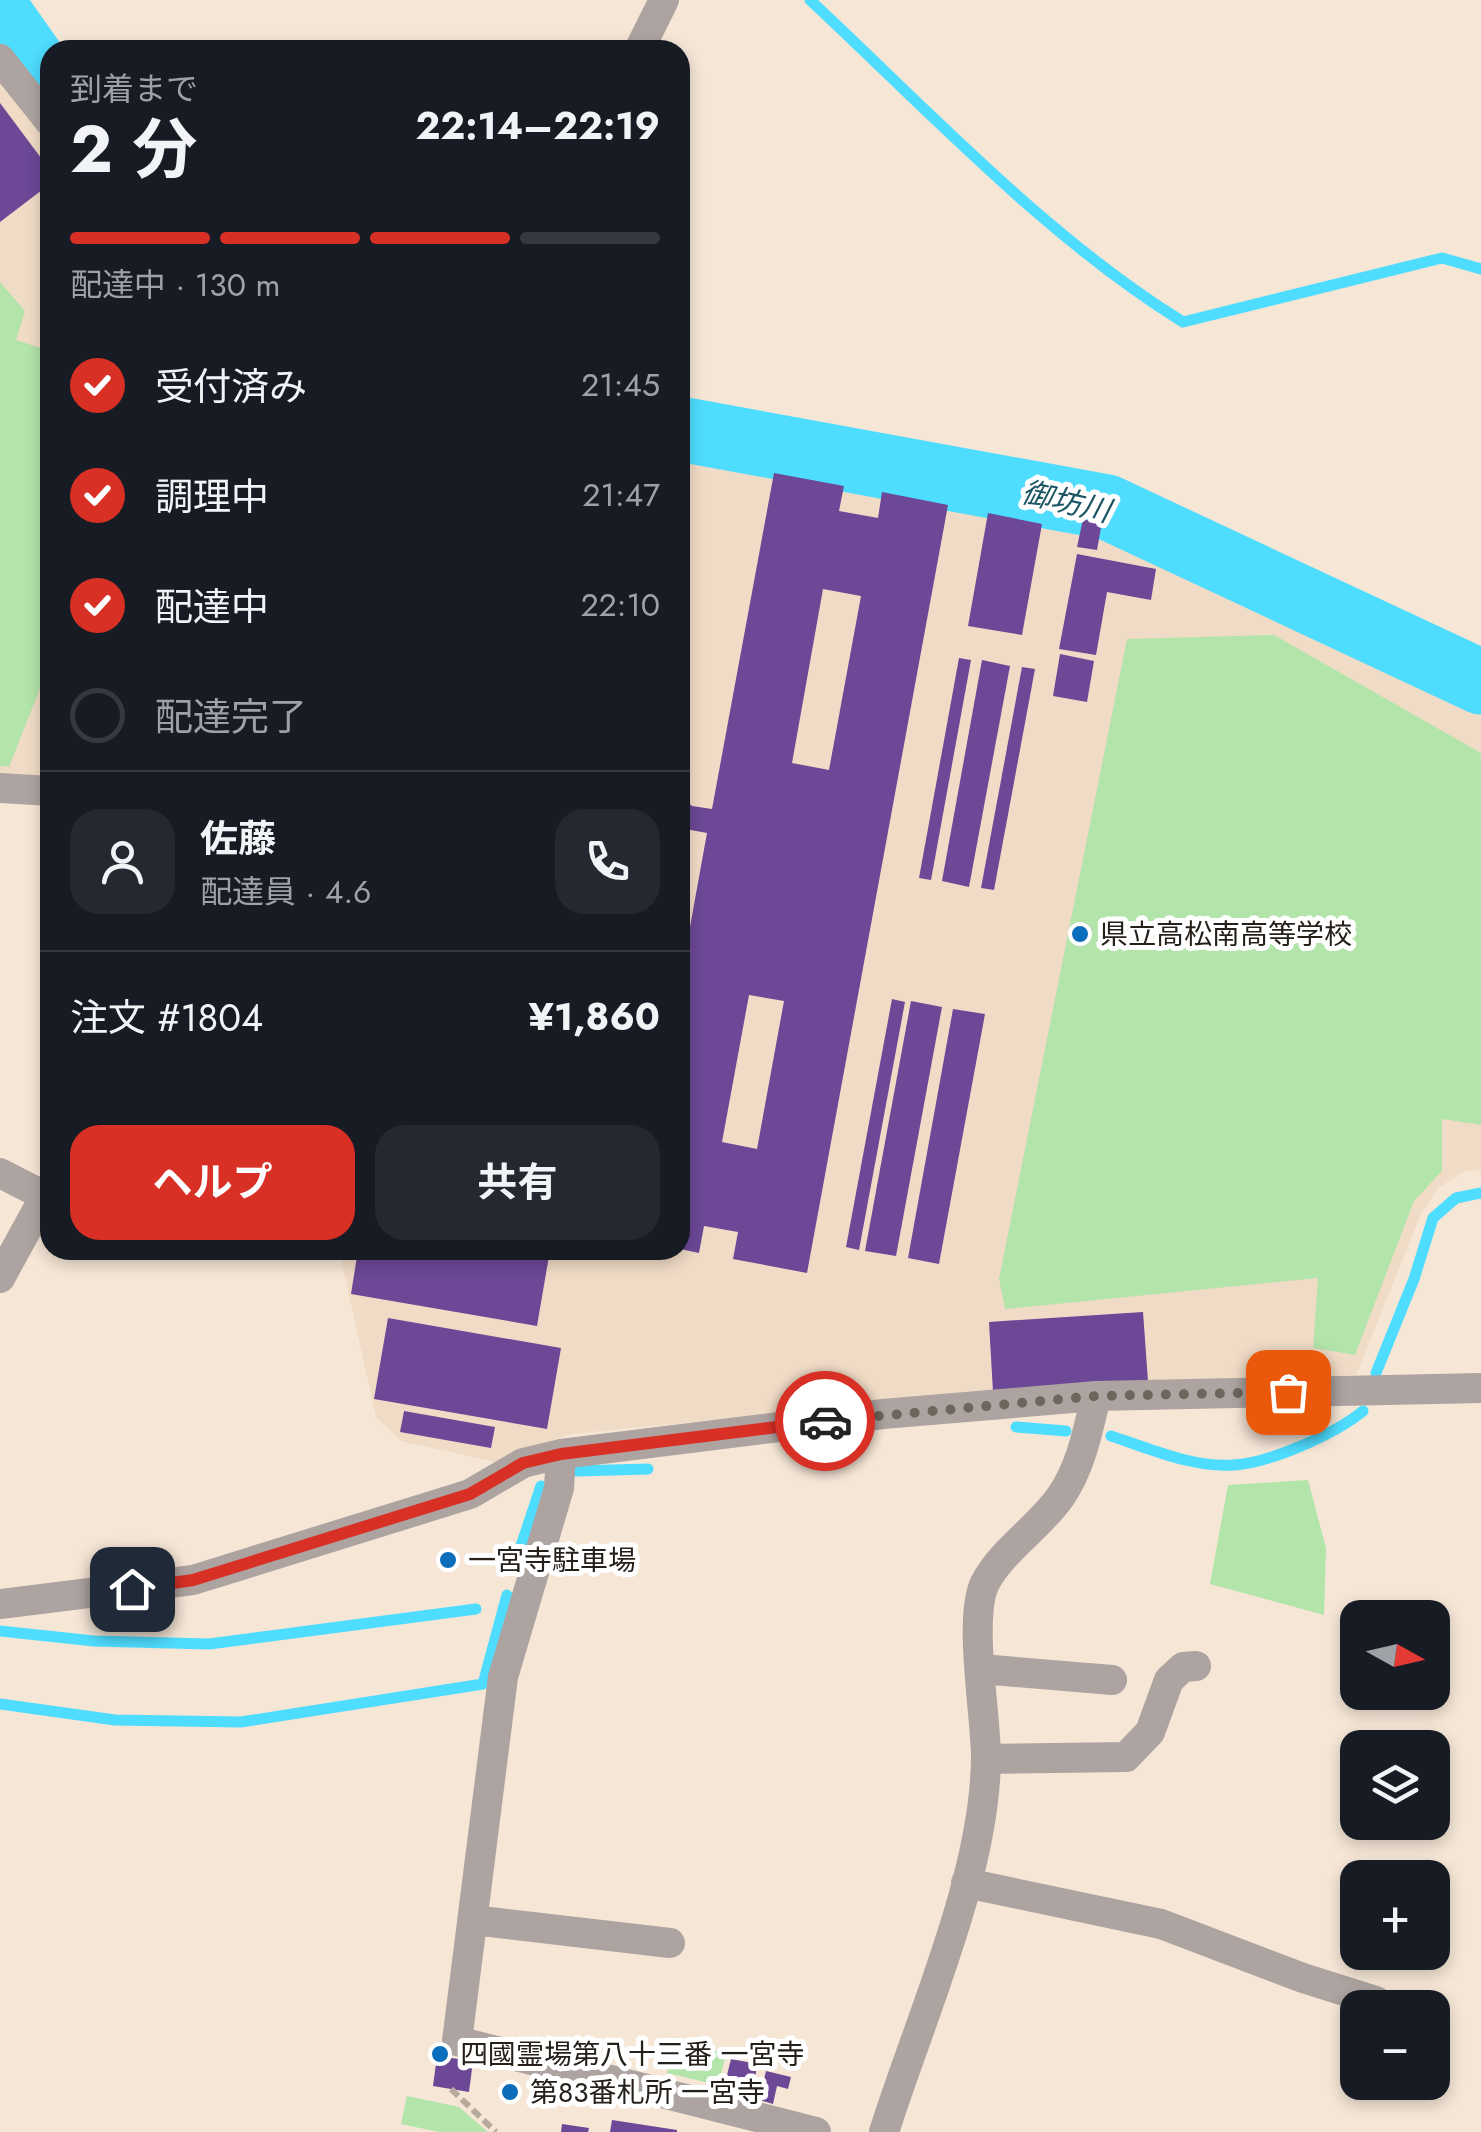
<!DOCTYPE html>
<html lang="ja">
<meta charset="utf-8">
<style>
body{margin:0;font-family:Jost,"Noto Sans JP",sans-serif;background:#242831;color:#f1f3f6;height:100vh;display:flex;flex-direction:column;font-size:38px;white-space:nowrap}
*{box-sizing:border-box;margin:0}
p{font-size:32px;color:#9ea1a6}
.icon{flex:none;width:55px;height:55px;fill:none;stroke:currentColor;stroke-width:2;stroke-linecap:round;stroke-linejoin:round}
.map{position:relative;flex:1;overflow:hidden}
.sheet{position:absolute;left:40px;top:40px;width:650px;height:1220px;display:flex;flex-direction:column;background:#171b24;border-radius:30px;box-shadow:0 5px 15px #0003}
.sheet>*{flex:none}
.needle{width:65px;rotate:98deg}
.controls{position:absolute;left:1340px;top:1600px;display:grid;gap:20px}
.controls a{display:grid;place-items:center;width:110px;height:110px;border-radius:20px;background:#171b24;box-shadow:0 5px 15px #0003;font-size:50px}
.pin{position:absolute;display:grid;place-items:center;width:85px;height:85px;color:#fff;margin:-42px;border-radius:20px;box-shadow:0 5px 15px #0006}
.courier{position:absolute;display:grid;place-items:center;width:100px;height:100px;margin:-50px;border:8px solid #d93025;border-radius:50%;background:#fff;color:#222;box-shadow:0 2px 12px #0007}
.summary em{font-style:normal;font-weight:700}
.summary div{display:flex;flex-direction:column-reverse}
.summary{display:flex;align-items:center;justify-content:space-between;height:170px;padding:0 30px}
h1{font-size:65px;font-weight:700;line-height:75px}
.bar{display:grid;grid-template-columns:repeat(4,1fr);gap:15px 10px;align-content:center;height:120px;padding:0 30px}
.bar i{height:12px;border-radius:8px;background:#363941}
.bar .current{background:#d93025}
.bar p{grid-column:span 4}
.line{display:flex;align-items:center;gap:25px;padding:0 30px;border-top:2px solid #363941}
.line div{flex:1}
.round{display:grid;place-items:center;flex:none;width:105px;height:105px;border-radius:30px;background:#242831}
ol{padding:0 30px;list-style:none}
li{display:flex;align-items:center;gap:30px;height:110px}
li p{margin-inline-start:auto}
li .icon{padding:10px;border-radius:50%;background:#d93025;color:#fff;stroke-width:4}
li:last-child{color:#9ea1a6}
li i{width:55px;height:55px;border:5px solid #363941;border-radius:50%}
.action{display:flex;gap:20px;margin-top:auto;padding:20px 30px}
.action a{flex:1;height:115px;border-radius:30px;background:#d93025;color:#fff;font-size:40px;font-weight:700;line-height:115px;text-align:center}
.action a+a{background:#242831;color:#f1f3f6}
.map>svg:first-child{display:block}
</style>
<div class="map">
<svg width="1481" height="2132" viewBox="0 0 1481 2132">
<rect width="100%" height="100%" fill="#f5e6d6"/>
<!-- built -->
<g fill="#f0dbc6">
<path d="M0 75 50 139V780L0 776Z"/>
<path d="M680 446 1094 514 1481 699V1170L1465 1171 1438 1188 1421 1214 1356 1375 959 1396 570 1434 496 1462 401 1441 376 1417 339 1250H680Z"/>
</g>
<!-- green -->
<g fill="#b3e4aa">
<path d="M0 282 25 311 16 340 50 351V663L9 767 0 766Z"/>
<path d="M1274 635 1481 753V1125L1442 1119V1171L1414 1201 1355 1355 1313 1348 1318 1278 1005 1309 999 1279 1127 639Z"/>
<path d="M1308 1480 1326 1548 1324 1615 1210 1584 1228 1485Z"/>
<path d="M673 2037 726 2054 718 2085 667 2073Z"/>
<path d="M407 2096 459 2107 488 2132H439L401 2124Z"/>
</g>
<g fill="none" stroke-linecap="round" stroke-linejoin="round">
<!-- stream -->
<g stroke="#4edcff" stroke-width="11">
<path d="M810 0C927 109 1047 238 1183 322L1442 258 1481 269"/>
<path d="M1376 1373 1414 1279 1433 1218 1456 1198 1481 1193"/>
<path d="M1016 1427 1066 1431"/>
<path d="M1111 1436C1148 1448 1193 1468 1233 1465 1270 1463 1335 1434 1363 1411"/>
<path d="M576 1471 648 1469"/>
<path d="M516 1561 541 1486"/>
<path d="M0 1631 94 1641 209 1644 476 1609"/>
<path d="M0 1704 115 1720 241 1722 483 1684 507 1595"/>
</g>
<!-- river -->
<g stroke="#4edcff" stroke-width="65">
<path d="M0 14 50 85"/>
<path d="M680 429 1107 507 1481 682"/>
</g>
</g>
<!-- building -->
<g fill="#6c4897" fill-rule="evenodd">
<path d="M0 103 50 170V184L0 222Z"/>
<path d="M774 473 844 486 839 511 878 518 882 492 948 505 807 1273 733 1259 738 1232 704 1226 699 1253 680 1249V960H684L707 833 680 828V796L692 806 712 809ZM823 589 861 596 829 770 792 763ZM749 995 784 1001 757 1149 722 1142Z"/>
<path d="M988 513 1042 524 1022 635 968 626Z"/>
<path d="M1083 519 1102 522 1097 550 1077 547Z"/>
<path d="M1077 554 1156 569 1151 600 1107 592 1096 655 1059 649Z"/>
<path d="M1060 654 1094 661 1087 702 1053 696Z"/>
<path d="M959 658 971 660 931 880 919 878Z"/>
<path d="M982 660 1010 666 969 887 942 881Z"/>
<path d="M1022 667 1035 669 994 890 981 888Z"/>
<path d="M892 999 905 1002 859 1250 846 1247Z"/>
<path d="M911 1001 942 1007 896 1256 865 1251Z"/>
<path d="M953 1009 985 1014 939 1264 908 1258Z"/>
<path d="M358 1250H550L537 1326 351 1294Z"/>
<path d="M1143 1312 1148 1381 993 1392 989 1322Z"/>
<path d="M388 1318 561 1348 547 1429 374 1399Z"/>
<path d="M404 1411 495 1427 491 1448 400 1432Z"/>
<path d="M437 2056 473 2061 469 2092 433 2086Z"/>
<path d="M731 2059 758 2064 752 2089 725 2083Z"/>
<path d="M766 2071 791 2077 788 2089 777 2086 773 2104 759 2100Z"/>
<path d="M612 2120 677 2130V2132H610Z"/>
<path d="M562 2124 589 2128 588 2132H561Z"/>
</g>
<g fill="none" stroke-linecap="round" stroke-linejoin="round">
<!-- path -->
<path stroke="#b6a99d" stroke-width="6" stroke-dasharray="10 5" stroke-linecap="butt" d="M451 2089 496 2132"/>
<!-- minor -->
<g stroke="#ada3a0" stroke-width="30">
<path d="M639 50 664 0"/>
<path d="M0 59 50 122"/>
<path d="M0 788 50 791"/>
<path d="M0 1173 45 1196"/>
<path d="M0 1278 50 1187"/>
<path d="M561 1454 559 1488 503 1677 457 2041 816 2132"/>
<path d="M0 1604 193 1580 470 1494 523 1463 561 1454 883 1414 1096 1396 1481 1388"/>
<path d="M981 1669 1112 1680"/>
<path d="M986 1759 1126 1757 1150 1732 1169 1680 1183 1667 1196 1666"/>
<path d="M966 1883 1161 1924 1303 1978 1376 2001"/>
<path d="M473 1920 670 1943"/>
<path d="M884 2132C920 2018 985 1876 986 1758 986 1716 968 1617 985 1583 1002 1550 1040 1527 1061 1496 1081 1467 1088 1430 1096 1396"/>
</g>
</g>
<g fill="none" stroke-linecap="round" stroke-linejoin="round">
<!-- done -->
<path stroke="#6e655c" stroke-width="10" stroke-dasharray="0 18" d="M825 1421 1096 1396 1288 1392"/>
<!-- route -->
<path stroke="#d93025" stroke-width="12" d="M132 1589 193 1580 470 1494 523 1463 561 1454 825 1421"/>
</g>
<!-- markers -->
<g fill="#0c6eba" stroke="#fff" stroke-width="4">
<circle cx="1080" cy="934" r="10"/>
<circle cx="448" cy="1560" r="10"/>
<circle cx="440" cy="2054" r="10"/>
<circle cx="510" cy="2092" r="10"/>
</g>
<g text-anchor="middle" stroke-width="10" stroke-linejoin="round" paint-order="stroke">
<!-- poi labels -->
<g font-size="28" fill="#26201b" stroke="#fff" text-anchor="start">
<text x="1100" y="944">県立高松南高等学校</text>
<text x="468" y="1570">一宮寺駐車場</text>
<text x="460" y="2064">四國霊場第八十三番 一宮寺</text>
<text x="530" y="2102">第83番札所 一宮寺</text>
</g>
<!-- water labels -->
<g font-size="30" font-style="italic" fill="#1b5564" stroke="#fff">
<text transform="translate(1066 502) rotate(13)" y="10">御坊川</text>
</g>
</g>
</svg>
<div class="controls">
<a><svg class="needle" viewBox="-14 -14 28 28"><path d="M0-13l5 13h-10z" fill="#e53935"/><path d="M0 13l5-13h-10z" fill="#9ea1a6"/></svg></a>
<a><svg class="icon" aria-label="layers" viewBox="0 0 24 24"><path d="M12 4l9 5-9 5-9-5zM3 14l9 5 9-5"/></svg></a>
<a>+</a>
<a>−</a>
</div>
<div class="pin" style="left:1288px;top:1392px;background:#ea580c"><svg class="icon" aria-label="bag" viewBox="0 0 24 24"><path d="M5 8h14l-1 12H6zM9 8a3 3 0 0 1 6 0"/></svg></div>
<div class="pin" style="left:132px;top:1589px;background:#1f2937"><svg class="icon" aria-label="home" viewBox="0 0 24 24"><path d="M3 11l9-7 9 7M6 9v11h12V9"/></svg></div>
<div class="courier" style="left:825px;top:1421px"><svg class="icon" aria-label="car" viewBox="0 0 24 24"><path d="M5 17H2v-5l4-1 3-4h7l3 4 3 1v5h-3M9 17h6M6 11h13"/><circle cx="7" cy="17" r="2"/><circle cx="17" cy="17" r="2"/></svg></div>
<section class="sheet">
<div class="summary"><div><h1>2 分</h1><p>到着まで</p></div><em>22:14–22:19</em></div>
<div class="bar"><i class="current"></i><i class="current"></i><i class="current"></i><i></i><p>配達中 · 130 m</p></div>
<ol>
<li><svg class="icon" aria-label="check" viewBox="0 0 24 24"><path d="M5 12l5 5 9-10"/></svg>受付済み<p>21:45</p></li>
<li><svg class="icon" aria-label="check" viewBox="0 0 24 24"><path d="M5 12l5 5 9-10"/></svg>調理中<p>21:47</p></li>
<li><svg class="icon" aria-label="check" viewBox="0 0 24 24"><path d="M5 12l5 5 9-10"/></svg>配達中<p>22:10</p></li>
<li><i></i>配達完了</li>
</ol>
<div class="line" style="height:180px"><a class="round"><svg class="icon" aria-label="person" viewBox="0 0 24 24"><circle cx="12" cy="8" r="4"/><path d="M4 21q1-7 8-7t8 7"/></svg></a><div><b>佐藤</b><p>配達員 · 4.6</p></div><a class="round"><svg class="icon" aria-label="phone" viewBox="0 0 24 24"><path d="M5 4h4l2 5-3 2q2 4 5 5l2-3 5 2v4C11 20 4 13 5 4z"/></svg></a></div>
<div class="line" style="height:130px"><div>注文 #1804</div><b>¥1,860</b></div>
<div class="action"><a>ヘルプ</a><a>共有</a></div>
</section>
</div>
